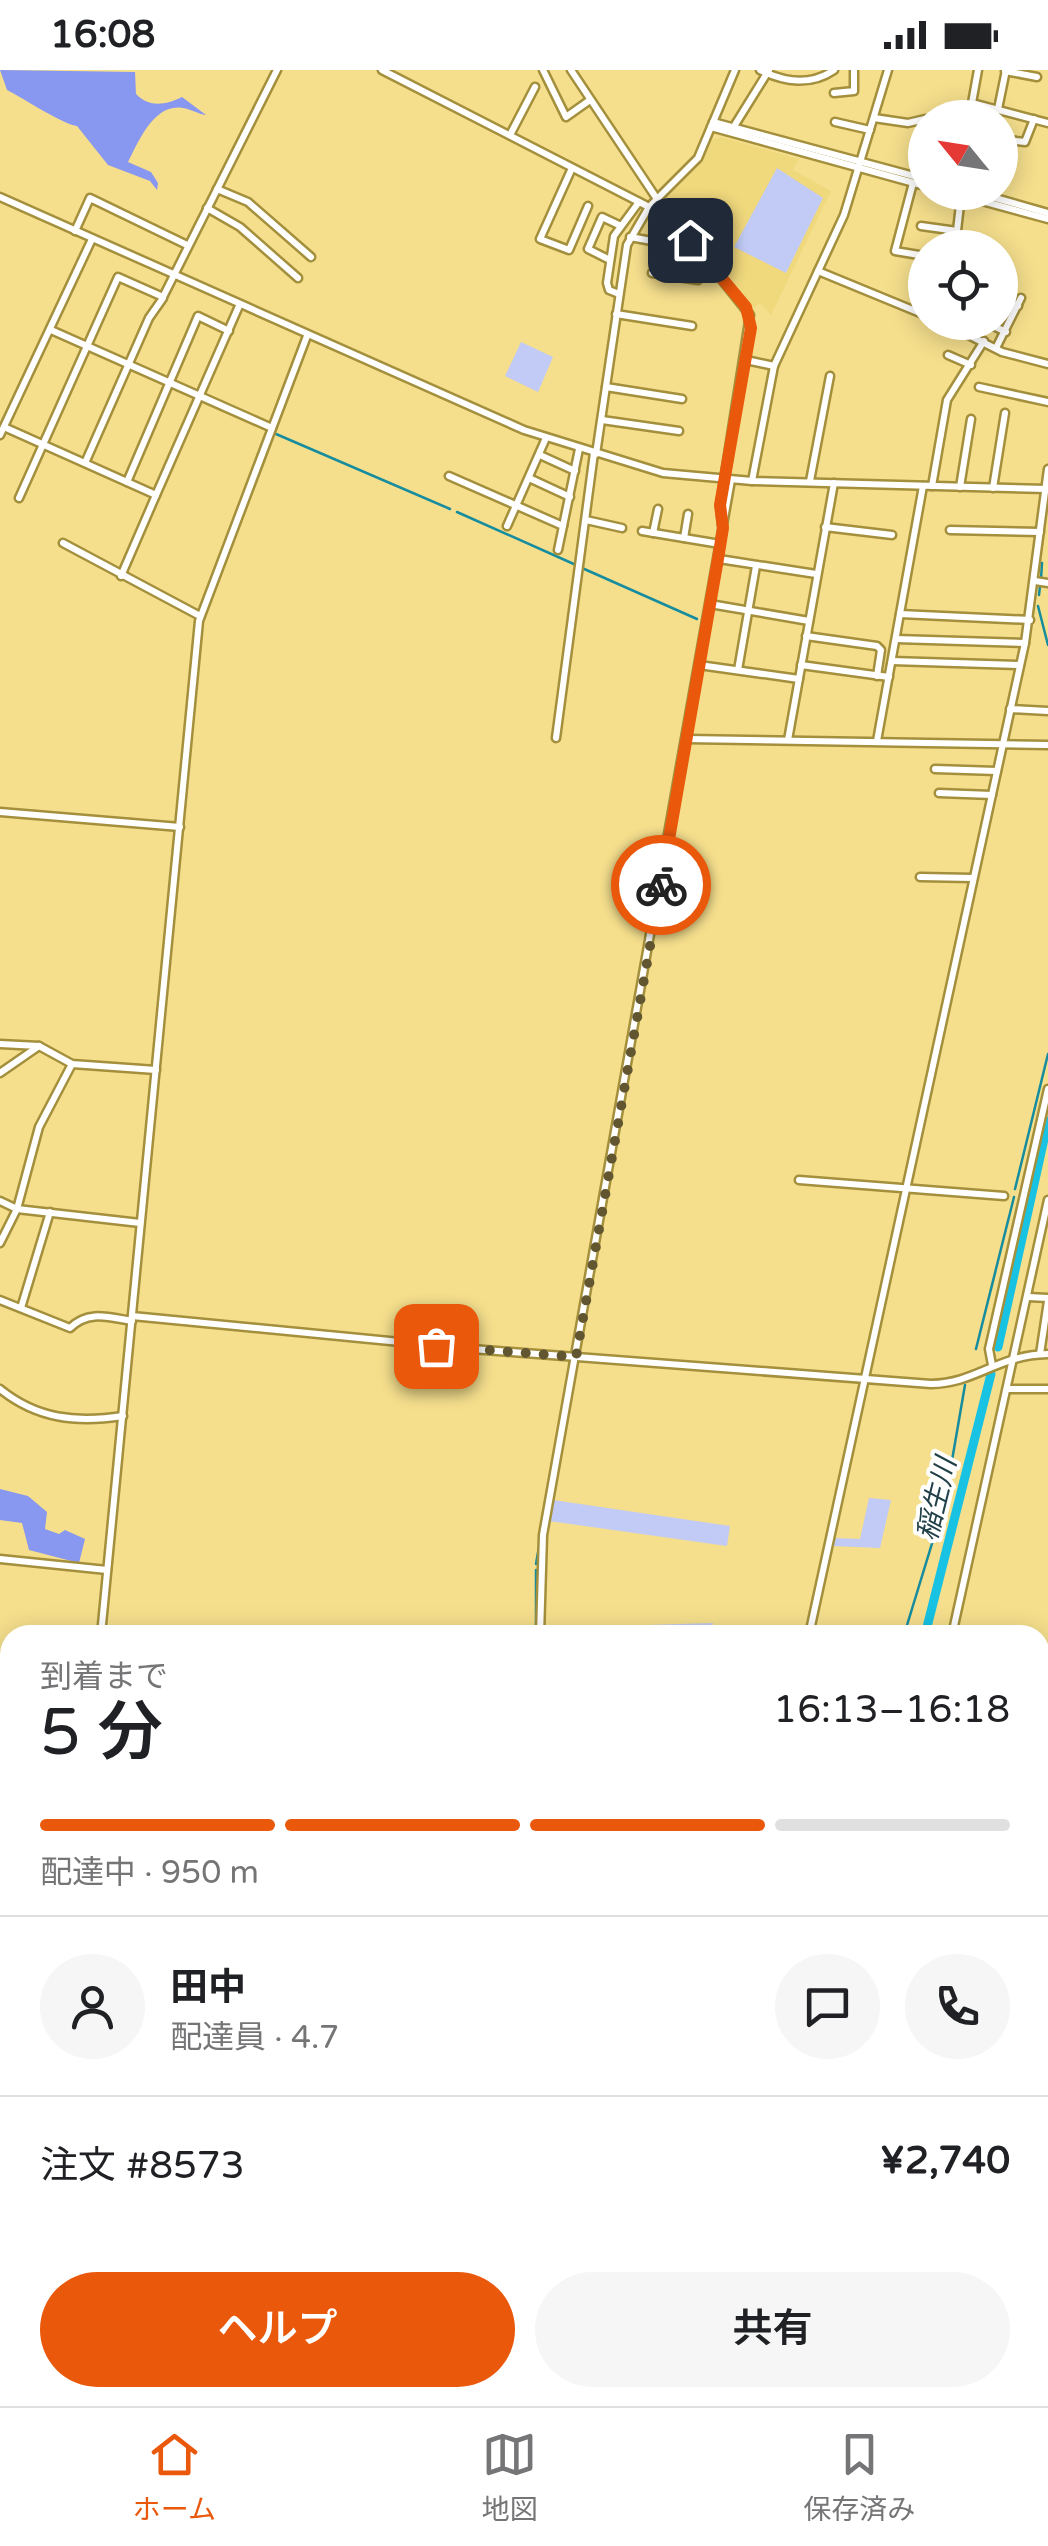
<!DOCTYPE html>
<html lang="ja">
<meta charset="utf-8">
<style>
body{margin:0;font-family:"Varela Round","Noto Sans JP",sans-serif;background:#f6f6f6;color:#202124;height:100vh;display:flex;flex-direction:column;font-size:38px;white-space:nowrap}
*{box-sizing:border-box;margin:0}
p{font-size:32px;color:#757577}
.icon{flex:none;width:55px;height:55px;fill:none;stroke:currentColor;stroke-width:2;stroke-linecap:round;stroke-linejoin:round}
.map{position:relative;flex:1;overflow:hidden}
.details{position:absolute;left:0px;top:1555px;width:1050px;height:782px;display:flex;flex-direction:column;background:#fff;border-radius:30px 30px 0 0;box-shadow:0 5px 25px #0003}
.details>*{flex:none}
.needle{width:65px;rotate:300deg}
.controls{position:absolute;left:908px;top:30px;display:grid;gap:20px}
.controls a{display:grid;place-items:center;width:110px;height:110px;border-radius:50%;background:#fff;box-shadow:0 5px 25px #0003;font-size:50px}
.pin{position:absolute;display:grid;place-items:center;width:85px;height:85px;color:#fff;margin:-42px;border-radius:20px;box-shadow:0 5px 15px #0006}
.courier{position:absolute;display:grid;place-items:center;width:100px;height:100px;margin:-50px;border:8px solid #ea580c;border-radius:50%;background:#fff;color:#222;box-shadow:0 2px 12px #0007}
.summary em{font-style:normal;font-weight:600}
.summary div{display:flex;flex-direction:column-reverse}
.summary{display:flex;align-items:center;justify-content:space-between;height:170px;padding:0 40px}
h1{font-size:65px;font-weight:600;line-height:75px}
.bar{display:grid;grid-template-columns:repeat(4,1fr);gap:15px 10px;align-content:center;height:120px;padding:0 40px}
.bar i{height:12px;border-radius:8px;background:#e0e0e0}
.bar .selected{background:#ea580c}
.bar p{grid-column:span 4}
.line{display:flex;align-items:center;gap:25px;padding:0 40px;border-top:2px solid #e0e0e0}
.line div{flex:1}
.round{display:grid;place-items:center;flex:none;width:105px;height:105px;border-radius:52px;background:#f6f6f6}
.action{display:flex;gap:20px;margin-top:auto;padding:20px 40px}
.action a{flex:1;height:115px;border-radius:60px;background:#ea580c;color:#fff;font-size:40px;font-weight:600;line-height:115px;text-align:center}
.action a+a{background:#f6f6f6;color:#202124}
.status{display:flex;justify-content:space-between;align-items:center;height:70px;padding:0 50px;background:#fff;direction:ltr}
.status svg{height:28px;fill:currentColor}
.tab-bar{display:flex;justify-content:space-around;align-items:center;height:140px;border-top:2px solid #e0e0e0;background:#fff;font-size:28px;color:#757577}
.tab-bar a{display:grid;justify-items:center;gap:5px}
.tab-bar .selected{color:#ea580c}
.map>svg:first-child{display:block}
</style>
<div class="status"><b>16:08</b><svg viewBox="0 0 49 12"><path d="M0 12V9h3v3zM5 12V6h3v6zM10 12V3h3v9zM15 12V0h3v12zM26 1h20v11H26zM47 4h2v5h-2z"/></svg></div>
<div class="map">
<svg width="1048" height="2336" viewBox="0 0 1048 2336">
<rect width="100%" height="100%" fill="#f5df8d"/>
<!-- built -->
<path fill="#f0d87d" d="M721 67 799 89 793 100 831 121 771 245 760 233 754 238 666 128 698 97 712 70Z"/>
<!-- green -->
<g fill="#c1cbf5">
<path d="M777 98 823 128 786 203 734 177Z"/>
<path d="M521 272 553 287 538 322 505 306Z"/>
<path d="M869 1428 891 1430 880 1478 832 1476 834 1468 860 1469Z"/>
<path d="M553 1430 730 1456 727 1476 549 1451Z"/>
<path d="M713 1553 710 1565H543L544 1558Z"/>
</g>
<!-- forest -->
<g fill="#8897ef">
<path d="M0 0 135 2 136 24C150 38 165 35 182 27L206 45C198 44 191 39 183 38 154 33 139 71 128 92L151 102 158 113 157 120 150 111 108 95 77 56C64 55 23 28 7 20Z"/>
<path d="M0 1419 28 1426 47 1442 45 1459 59 1464 65 1460 85 1469 79 1493 29 1480 22 1453 0 1450Z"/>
</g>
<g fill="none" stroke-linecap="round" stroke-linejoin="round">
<!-- stream -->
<g stroke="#168c9e" stroke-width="2.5">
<path d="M663 130 747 232"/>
<path d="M750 283 754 256 751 240"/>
<path d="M276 364 450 439"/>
<path d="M730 403 747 298"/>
<path d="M457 442 576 495"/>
<path d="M582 498 697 549"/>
<path d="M1041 509 1042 493"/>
<path d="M1039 525 1040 516"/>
<path d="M1038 536 1048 575"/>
<path d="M1015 1119 1048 984"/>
<path d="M976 1279 1014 1127"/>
<path d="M536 1494 540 1471"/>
<path d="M536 1500V1565"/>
<path d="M904 1565 945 1431 965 1315"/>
<path d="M590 2328 596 2336"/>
<path d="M605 2336 608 2328"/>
</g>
<!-- river -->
<g stroke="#17c2e2" stroke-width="9">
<path d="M998 1277 1048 1051"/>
<path d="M925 1565 991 1304"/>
<path d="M620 2336 621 2328"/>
</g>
<!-- minor casing -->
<g stroke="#a38f3c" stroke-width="11">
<g id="minor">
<path d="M382 0 649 137"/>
<path d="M543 0 566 47 590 30"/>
<path d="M571 0 657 129 750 245 720 435 722 456"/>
<path d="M760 0C784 12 811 16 834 0"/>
<path d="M978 0 972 33 1048 53"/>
<path d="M1005 1 1037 7"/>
<path d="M834 23 854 21V0"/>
<path d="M998 39 1006 0"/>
<path d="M874 48 908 53 925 49"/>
<path d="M713 52 925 109"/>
<path d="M835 52 870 60"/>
<path d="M711 57 925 116"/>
<path d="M733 58 769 0"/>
<path d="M510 65 535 17"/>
<path d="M1000 69 1025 72 1034 49"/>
<path d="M572 98 540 169 569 180 588 136"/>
<path d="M913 113 895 181 925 186"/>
<path d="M217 119 248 132 311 187"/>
<path d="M949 122 1048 149"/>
<path d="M974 122 1048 143"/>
<path d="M0 127 524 360 663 403 752 411 1047 419"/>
<path d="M207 138 240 157 298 208"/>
<path d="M921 156 957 161"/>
<path d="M75 161 90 128 187 175"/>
<path d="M630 167 685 177 690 170"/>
<path d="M955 178 961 126"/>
<path d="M610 190 588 179 602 147 621 156"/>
<path d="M818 201 925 245"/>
<path d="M652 203 698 210 702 186"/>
<path d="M619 224 609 220 607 213 614 166 639 132"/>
<path d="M1000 228 1018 236"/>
<path d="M616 244 692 256"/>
<path d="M943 252 1002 282 1048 294"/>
<path d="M985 252 1006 262"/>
<path d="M51 260 272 358"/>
<path d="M996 278 1021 228"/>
<path d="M948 285 971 295"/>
<path d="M746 290 774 296"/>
<path d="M606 317 682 329"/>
<path d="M979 317 1048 332"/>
<path d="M602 350 679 361"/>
<path d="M4 357 156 425 239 236"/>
<path d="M0 365 92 169"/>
<path d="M596 384 627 175 649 137 698 88 735 0"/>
<path d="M540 385 575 401"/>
<path d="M85 393 149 248 163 228"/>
<path d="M449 406 563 456"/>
<path d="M529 408 570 427"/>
<path d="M752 411 774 296 844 145 888 0"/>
<path d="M810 411 830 306"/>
<path d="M127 412 198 246 229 261"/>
<path d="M932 416 947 330 984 271"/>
<path d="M960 417 971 349"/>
<path d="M993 418 1005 343"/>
<path d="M19 428 118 207 163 227 277 0"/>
<path d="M586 450 622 458"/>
<path d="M507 456 546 368"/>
<path d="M825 457 892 465"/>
<path d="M950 460 1040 462"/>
<path d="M642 461 720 474"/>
<path d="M653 463 658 439"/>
<path d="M684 468 688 444"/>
<path d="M63 473 200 546"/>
<path d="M558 480 579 379"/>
<path d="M719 489 816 504"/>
<path d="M121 506 156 425"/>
<path d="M1035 511 1048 513"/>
<path d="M710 534 809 551"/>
<path d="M900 544 1030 550"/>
<path d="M806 566 877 576 881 580 877 606"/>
<path d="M896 569 1025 573"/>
<path d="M892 591 1020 595"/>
<path d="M699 595 799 609"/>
<path d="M801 595 889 607"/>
<path d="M738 600 756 496"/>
<path d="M1010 639 1048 641"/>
<path d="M556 668 594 383"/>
<path d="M687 669 1048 675"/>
<path d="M788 670 834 413"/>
<path d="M877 671 923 416"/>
<path d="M935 699 997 701"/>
<path d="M939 723 992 725"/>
<path d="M0 742 180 757"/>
<path d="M920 807 973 808"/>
<path d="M0 974 39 976 72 994 156 1000"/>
<path d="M0 1003 39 976"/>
<path d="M799 1110 1004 1126"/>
<path d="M0 1131 17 1139 140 1153"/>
<path d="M0 1173 17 1139 39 1057 72 994"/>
<path d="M1028 1227 1048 1228"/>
<path d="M0 1230 70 1258C88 1240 108 1247 132 1251"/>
<path d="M21 1238 50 1142"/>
<path d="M132 1246 472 1279 931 1314C977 1313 997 1285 1048 1284"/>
<path d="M1040 1284 1048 1231"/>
<path d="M992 1295 989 1279 1048 1019"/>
<path d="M0 1319C37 1349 76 1353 123 1346"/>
<path d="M1008 1319H1048"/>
<path d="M0 1489 107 1500"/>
<path d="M101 1565 199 551 307 266"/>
<path d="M540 1565 543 1465 731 410"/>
<path d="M809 1565 1025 573 1048 399"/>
<path d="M952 1565 1048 1130"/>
<path d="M1040 1758 1048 1734"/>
<path d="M1040 1838 1048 1840"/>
<path d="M1040 1891 1048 1866"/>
<path d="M1040 1897 1048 1899"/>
<path d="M1040 1979 1048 1981"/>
<path d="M1040 2068 1048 2044"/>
<path d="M0 2115 10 2116"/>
<path d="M1040 2136 1048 2137"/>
<path d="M1040 2159H1048"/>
<path d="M30 2336 31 2328"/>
<path d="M610 2336 612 2328"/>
<path d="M649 2336 650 2328"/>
<path d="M799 2336 804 2328"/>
</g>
</g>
<!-- minor -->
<use href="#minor" stroke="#fff" stroke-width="6"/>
</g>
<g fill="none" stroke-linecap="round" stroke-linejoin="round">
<!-- done -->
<path stroke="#625631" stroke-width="10" stroke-dasharray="0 18" d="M436 1276 576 1287 661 815"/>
<!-- route -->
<path stroke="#ea580c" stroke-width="12" d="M661 815 718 489 723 458 720 435 751 258 746 237 690 170"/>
</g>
<g text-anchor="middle" stroke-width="8" stroke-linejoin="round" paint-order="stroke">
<!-- water labels -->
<g font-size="28" font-style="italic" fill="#224048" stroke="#fff">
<text transform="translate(936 1429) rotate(-76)" y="10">稲生川</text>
</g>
</g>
</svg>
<div class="controls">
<a><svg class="needle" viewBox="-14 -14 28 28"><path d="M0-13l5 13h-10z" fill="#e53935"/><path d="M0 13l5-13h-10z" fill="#757577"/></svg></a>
<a><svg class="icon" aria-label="locate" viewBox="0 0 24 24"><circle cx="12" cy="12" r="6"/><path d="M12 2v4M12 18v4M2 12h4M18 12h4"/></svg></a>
</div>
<div class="pin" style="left:436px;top:1276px;background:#ea580c"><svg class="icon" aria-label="bag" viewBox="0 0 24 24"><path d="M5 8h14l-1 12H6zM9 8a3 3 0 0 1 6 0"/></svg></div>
<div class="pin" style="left:690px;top:170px;background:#1f2937"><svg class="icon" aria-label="home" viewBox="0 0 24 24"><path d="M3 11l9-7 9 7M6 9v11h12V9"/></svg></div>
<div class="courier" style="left:661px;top:815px"><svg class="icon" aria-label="bike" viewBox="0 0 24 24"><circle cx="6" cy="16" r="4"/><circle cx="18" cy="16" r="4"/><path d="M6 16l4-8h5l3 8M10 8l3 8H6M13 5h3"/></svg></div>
<section class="details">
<div class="summary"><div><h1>5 分</h1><p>到着まで</p></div><em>16:13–16:18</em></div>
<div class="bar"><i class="selected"></i><i class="selected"></i><i class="selected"></i><i></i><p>配達中 · 950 m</p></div>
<div class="line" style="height:180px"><a class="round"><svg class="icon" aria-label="person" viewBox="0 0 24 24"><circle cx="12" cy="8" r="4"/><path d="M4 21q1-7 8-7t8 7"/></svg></a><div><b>田中</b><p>配達員 · 4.7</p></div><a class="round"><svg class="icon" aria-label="chat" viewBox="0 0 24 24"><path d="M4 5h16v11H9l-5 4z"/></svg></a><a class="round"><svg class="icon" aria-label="phone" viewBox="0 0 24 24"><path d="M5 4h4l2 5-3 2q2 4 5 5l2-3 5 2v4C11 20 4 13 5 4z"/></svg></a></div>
<div class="line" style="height:130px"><div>注文 #8573</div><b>¥2,740</b></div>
<div class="action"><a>ヘルプ</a><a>共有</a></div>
</section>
</div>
<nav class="tab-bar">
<a class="selected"><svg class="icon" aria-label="home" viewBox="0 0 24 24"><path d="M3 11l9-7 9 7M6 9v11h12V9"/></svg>ホーム</a>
<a><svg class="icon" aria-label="map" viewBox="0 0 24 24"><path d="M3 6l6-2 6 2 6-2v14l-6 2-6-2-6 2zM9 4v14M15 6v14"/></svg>地図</a>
<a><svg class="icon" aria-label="saved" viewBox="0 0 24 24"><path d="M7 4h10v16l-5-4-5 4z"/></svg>保存済み</a>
</nav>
